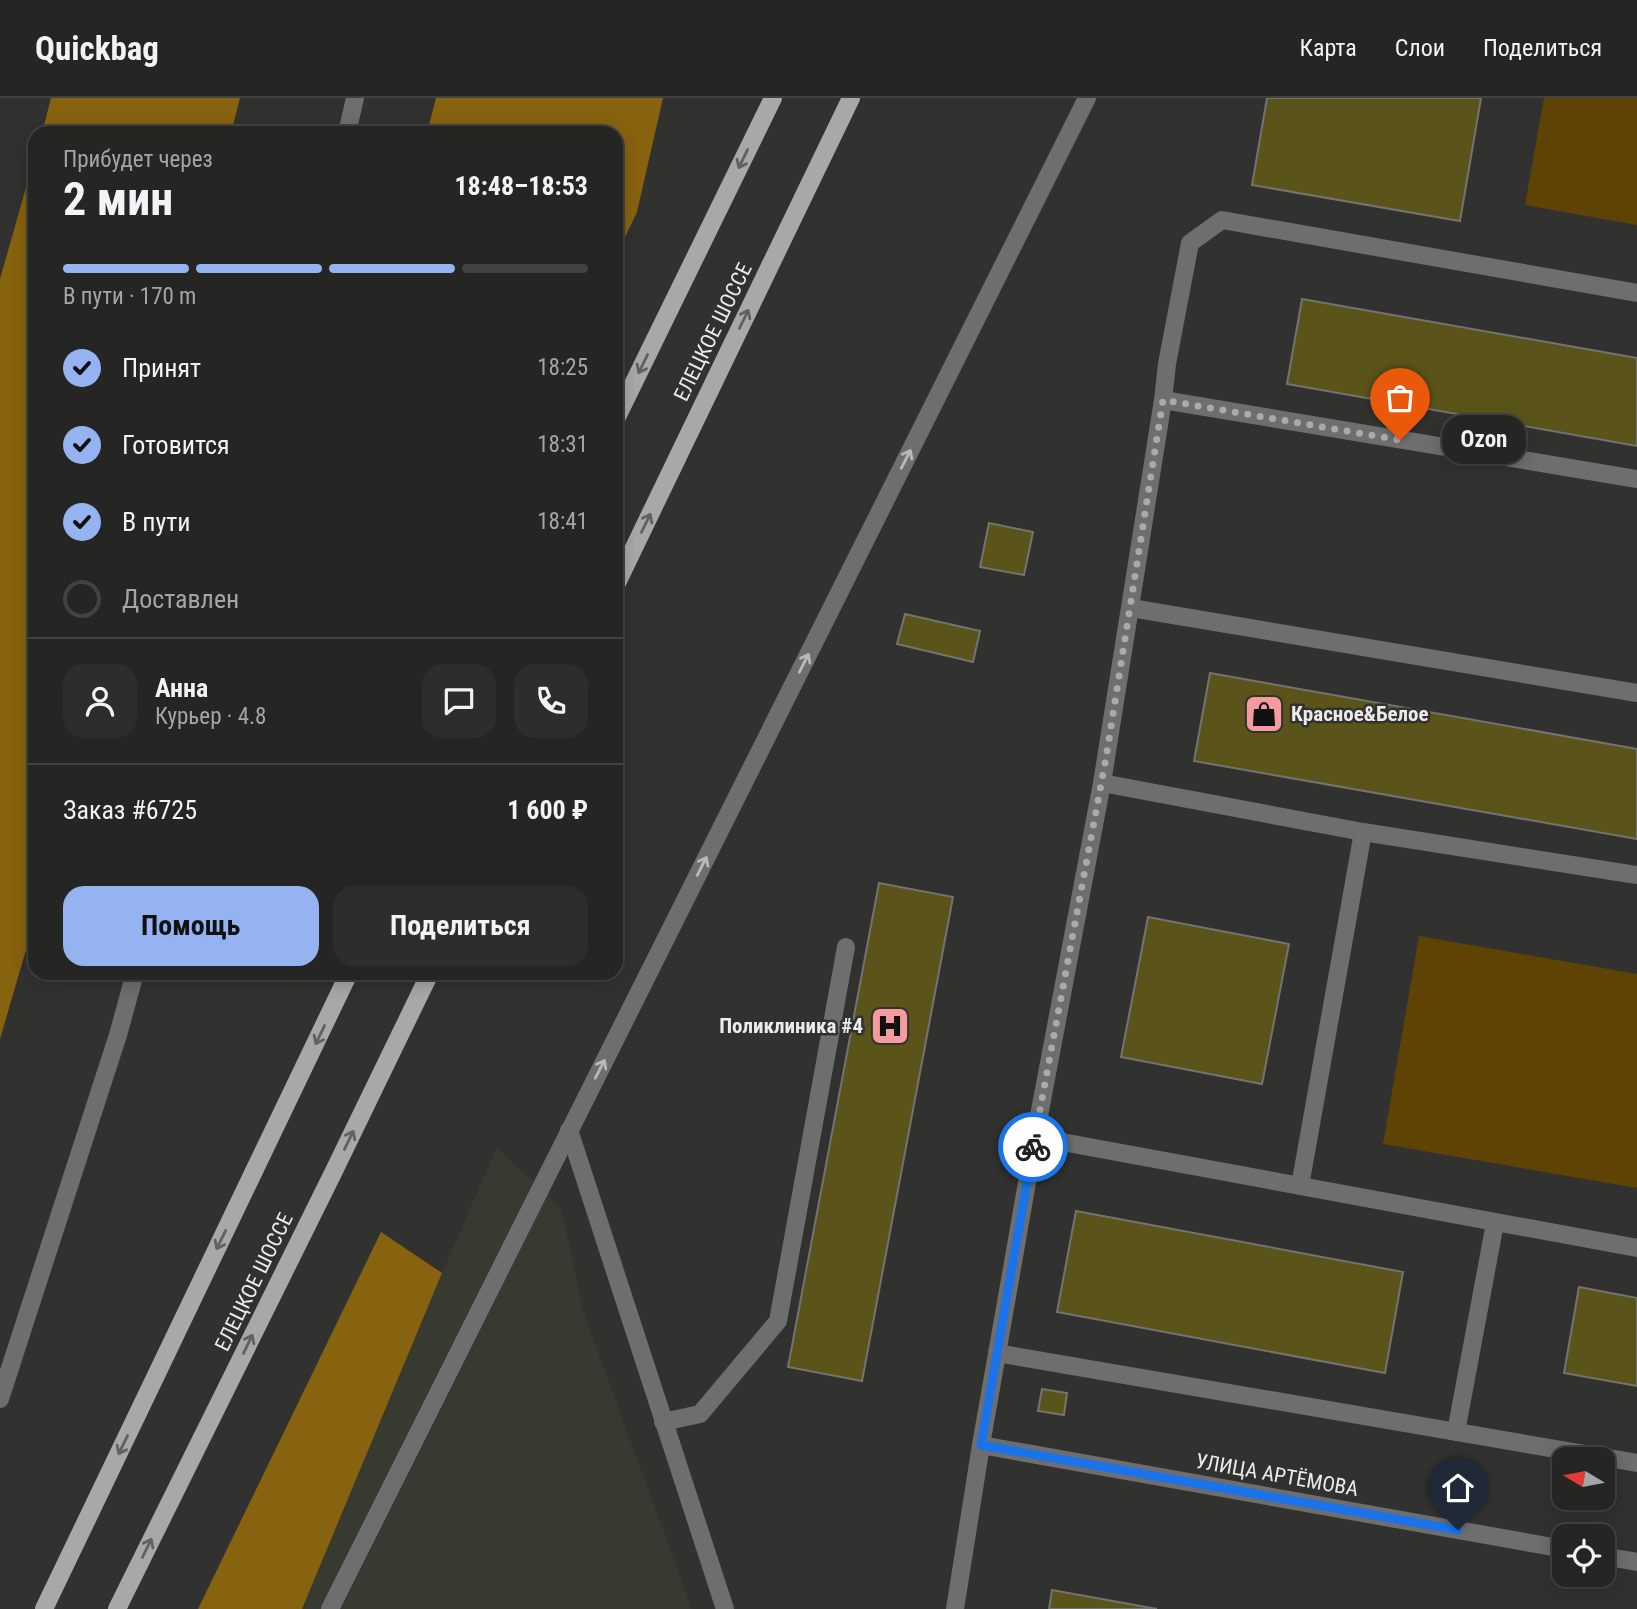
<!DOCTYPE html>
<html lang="ru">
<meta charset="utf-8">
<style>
body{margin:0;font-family:"Roboto Condensed",sans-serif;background:#2d2e2c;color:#f1f3f6;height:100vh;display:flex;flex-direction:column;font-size:26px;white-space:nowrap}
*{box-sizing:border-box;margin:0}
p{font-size:23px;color:#a3a5a6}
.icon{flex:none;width:38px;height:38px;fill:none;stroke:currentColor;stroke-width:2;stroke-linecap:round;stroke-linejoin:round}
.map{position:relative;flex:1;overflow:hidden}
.side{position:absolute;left:28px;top:28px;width:595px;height:854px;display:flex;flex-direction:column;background:#252624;border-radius:21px;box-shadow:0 4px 18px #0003,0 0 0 2px #424341}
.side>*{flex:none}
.needle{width:46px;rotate:280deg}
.controls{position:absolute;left:1552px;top:1349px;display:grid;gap:14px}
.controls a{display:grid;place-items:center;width:63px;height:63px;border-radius:14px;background:#252624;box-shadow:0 4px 18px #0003,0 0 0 2px #424341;font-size:35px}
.pin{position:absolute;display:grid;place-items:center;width:60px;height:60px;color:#fff;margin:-72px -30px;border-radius:50% 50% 50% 0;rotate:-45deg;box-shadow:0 0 7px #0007}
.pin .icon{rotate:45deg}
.courier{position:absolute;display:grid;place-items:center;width:70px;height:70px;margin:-35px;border:5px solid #1a73e8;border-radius:50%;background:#fff;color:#222;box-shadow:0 2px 9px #0007}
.bubble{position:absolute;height:49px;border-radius:21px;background:#252624;box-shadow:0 4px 18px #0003,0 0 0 2px #424341;font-size:23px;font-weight:700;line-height:49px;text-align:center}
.overview em{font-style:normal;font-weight:700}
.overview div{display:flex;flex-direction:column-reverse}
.overview{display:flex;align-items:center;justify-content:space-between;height:119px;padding:0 35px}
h1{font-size:46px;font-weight:700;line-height:52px}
.bar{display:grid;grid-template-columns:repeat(4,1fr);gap:10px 7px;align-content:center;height:84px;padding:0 35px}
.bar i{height:9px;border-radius:5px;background:#424341}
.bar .current{background:#95b2f1}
.bar p{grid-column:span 4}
.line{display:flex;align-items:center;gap:18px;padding:0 35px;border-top:2px solid #424341}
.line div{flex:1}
.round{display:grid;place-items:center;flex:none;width:74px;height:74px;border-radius:21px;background:#2d2e2c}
ol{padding:0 35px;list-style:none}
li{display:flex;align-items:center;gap:21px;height:77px}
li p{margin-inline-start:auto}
li .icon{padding:7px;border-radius:50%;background:#95b2f1;color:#111;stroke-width:4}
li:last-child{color:#a3a5a6}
li i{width:38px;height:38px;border:4px solid #424341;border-radius:50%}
.primary-button{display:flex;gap:14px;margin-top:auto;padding:14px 35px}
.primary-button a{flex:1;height:80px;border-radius:21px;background:#95b2f1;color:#111;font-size:28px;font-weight:700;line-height:80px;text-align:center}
.primary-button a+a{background:#2d2e2c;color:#f1f3f6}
header{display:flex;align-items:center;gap:42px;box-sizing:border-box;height:98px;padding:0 35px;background:#252624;border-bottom:2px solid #424341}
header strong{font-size:33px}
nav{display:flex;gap:38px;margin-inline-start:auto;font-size:24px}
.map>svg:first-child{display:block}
</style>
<header>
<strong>Quickbag</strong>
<nav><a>Карта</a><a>Слои</a><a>Поделиться</a></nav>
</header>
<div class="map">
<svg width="1637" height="1511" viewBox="0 0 1637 1511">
<rect width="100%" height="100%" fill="#313230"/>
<!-- built -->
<path fill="#363a31" d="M497 1049 562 1112 583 1213 692 1511H302L442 1175Z"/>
<!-- green -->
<g fill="#5e4305">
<path d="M1544 0H1637V127L1525 107Z"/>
<path d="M1419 838 1637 876V1090L1383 1046Z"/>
</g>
<!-- forest -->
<g fill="#87620f">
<path d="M51 0H240L231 35H42Z"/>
<path d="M436 0H663L637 114 616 158V35H427Z"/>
<path d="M35 58V821L0 941V181Z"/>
<path d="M381 1134 442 1175 302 1511H198Z"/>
</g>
<!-- building -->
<g fill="#5a541b" stroke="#737370" stroke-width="2">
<path d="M1267 0H1481L1460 123 1252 87Z"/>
<path d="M1302 201 1637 260V348L1287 286Z"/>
<path d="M989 425 1033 434 1024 477 980 469Z"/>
<path d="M905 516 980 533 973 564 897 546Z"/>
<path d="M1210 575 1637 651V741L1194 663Z"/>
<path d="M879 785 953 799 862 1283 788 1269Z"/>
<path d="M1148 819 1289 846 1262 986 1121 959Z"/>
<path d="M1076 1113 1403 1174 1385 1275 1057 1214Z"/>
<path d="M1579 1189 1637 1200V1288L1564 1275Z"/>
<path d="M1042 1291 1067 1295 1064 1317 1038 1313Z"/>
<path d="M1052 1492 1157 1511H1049Z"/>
</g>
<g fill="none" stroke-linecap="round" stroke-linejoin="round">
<!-- minor -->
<g stroke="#6d6e6d" stroke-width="18">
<path d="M347 35 355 0"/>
<path d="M1637 195 1222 122 1190 145 1167 266 1163 302 1637 381"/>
<path d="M1131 510 1637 595"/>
<path d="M1102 685 1363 734 1637 777"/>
<path d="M569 1032 725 1511"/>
<path d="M1035 1039 1637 1150"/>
<path d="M1300 1088 1363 734"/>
<path d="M997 1255 1637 1365"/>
<path d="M0 1301 118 937 135 875"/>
<path d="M663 1324 700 1316 778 1223 846 849"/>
<path d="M1456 1334 1495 1125"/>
<path d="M981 1347 1564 1451"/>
<path d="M1603 1458 1637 1464"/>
<path d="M330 1511 1087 0"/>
<path d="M955 1511 981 1347 1035 1039 1102 685 1163 302"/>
</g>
<!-- major -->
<g stroke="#a7a9a7" stroke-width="18">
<path d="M616 321 773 0"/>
<path d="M616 487 851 0"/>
<path d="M44 1511 349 875"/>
<path d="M117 1511 333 1075 430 875"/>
</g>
</g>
<!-- one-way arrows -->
<defs><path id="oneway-shaft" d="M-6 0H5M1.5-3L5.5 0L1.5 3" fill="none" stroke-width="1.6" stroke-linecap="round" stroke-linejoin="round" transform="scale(1.75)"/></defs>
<g stroke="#606260">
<use href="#oneway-shaft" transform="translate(743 61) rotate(116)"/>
<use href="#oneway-shaft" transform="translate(744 221) rotate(-64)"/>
<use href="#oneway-shaft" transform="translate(643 266) rotate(116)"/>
<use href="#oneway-shaft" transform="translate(646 425) rotate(-64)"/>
<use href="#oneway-shaft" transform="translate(320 937) rotate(116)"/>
<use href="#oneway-shaft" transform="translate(349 1042) rotate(-64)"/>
<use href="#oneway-shaft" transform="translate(221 1142) rotate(116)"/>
<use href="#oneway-shaft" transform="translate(248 1246) rotate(-64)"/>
<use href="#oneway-shaft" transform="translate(123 1347) rotate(116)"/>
<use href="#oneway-shaft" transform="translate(147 1450) rotate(-64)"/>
</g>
<g stroke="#b9bab8">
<use href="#oneway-shaft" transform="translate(906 361) rotate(-63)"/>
<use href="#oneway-shaft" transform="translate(804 565) rotate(-63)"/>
<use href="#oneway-shaft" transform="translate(702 768) rotate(-63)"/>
<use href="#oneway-shaft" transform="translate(600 971) rotate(-63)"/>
</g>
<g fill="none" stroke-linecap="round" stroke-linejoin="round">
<!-- done -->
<path stroke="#aaaba9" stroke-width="7" stroke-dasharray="0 12.6" d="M1033 1049 1106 660 1163 302 1400 342"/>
<!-- route -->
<path stroke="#1a73e8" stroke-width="9" d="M1033 1049 981 1347 1458 1432"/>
</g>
<!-- icons -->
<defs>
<g id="shop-square" transform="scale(2.0125)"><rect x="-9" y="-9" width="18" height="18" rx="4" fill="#f59b9e" stroke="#313230"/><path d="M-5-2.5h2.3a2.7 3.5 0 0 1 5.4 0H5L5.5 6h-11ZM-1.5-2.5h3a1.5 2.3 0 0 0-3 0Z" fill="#111"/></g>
<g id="hospital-square" transform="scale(2.0125)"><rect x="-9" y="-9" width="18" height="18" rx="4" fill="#f59b9e" stroke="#313230"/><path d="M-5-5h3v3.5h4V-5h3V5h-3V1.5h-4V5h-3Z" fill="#111"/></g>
</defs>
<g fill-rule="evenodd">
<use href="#shop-square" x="1264" y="616"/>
<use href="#hospital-square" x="890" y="928"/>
</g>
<g text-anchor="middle" stroke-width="5" stroke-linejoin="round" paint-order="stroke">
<!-- street labels -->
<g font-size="21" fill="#ebecea" stroke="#313230">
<text transform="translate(713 234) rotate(-64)" y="7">ЕЛЕЦКОЕ ШОССЕ</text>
<text transform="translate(254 1184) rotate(-64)" y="7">ЕЛЕЦКОЕ ШОССЕ</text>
<text transform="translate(1277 1377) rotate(10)" y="7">УЛИЦА АРТЁМОВА</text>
</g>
<!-- poi labels -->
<g font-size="21" font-weight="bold" fill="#ebecea" stroke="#313230" text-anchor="start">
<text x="1291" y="623">Красное&amp;Белое</text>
<text x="863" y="935" text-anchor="end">Поликлиника #4</text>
</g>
</g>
</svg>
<div class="controls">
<a><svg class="needle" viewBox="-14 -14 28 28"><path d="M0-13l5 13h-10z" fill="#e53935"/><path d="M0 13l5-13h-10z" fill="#a3a5a6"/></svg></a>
<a><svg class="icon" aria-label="locate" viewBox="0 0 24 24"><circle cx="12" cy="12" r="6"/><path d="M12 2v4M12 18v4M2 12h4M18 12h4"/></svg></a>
</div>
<div class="pin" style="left:1400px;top:342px;background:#ea580c"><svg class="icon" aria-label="bag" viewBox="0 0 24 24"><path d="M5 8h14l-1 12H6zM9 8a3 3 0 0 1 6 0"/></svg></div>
<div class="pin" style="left:1458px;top:1432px;background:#1f2937"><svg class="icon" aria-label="home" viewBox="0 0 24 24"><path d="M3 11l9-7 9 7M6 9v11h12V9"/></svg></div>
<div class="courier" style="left:1033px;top:1049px"><svg class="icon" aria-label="bike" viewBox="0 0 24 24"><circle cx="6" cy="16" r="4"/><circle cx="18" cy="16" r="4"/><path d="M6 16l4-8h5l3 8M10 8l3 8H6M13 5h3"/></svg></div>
<div class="bubble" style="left:1442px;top:317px;width:84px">Ozon</div>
<section class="side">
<div class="overview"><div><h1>2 мин</h1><p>Прибудет через</p></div><em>18:48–18:53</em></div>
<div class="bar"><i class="current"></i><i class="current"></i><i class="current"></i><i></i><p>В пути · 170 m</p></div>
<ol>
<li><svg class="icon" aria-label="check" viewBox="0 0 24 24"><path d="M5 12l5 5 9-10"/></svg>Принят<p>18:25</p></li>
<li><svg class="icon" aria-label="check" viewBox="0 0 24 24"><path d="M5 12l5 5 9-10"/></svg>Готовится<p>18:31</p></li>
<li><svg class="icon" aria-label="check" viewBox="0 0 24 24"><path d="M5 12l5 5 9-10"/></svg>В пути<p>18:41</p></li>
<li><i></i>Доставлен</li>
</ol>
<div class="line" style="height:126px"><a class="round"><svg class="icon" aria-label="person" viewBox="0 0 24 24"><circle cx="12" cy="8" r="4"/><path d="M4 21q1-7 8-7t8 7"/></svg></a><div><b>Анна</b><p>Курьер · 4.8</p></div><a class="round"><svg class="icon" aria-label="chat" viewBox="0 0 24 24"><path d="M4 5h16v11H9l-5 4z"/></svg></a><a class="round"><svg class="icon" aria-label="phone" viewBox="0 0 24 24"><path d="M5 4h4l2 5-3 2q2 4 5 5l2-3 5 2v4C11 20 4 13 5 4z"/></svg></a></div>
<div class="line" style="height:91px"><div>Заказ #6725</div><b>1 600 ₽</b></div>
<div class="primary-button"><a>Помощь</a><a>Поделиться</a></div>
</section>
</div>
